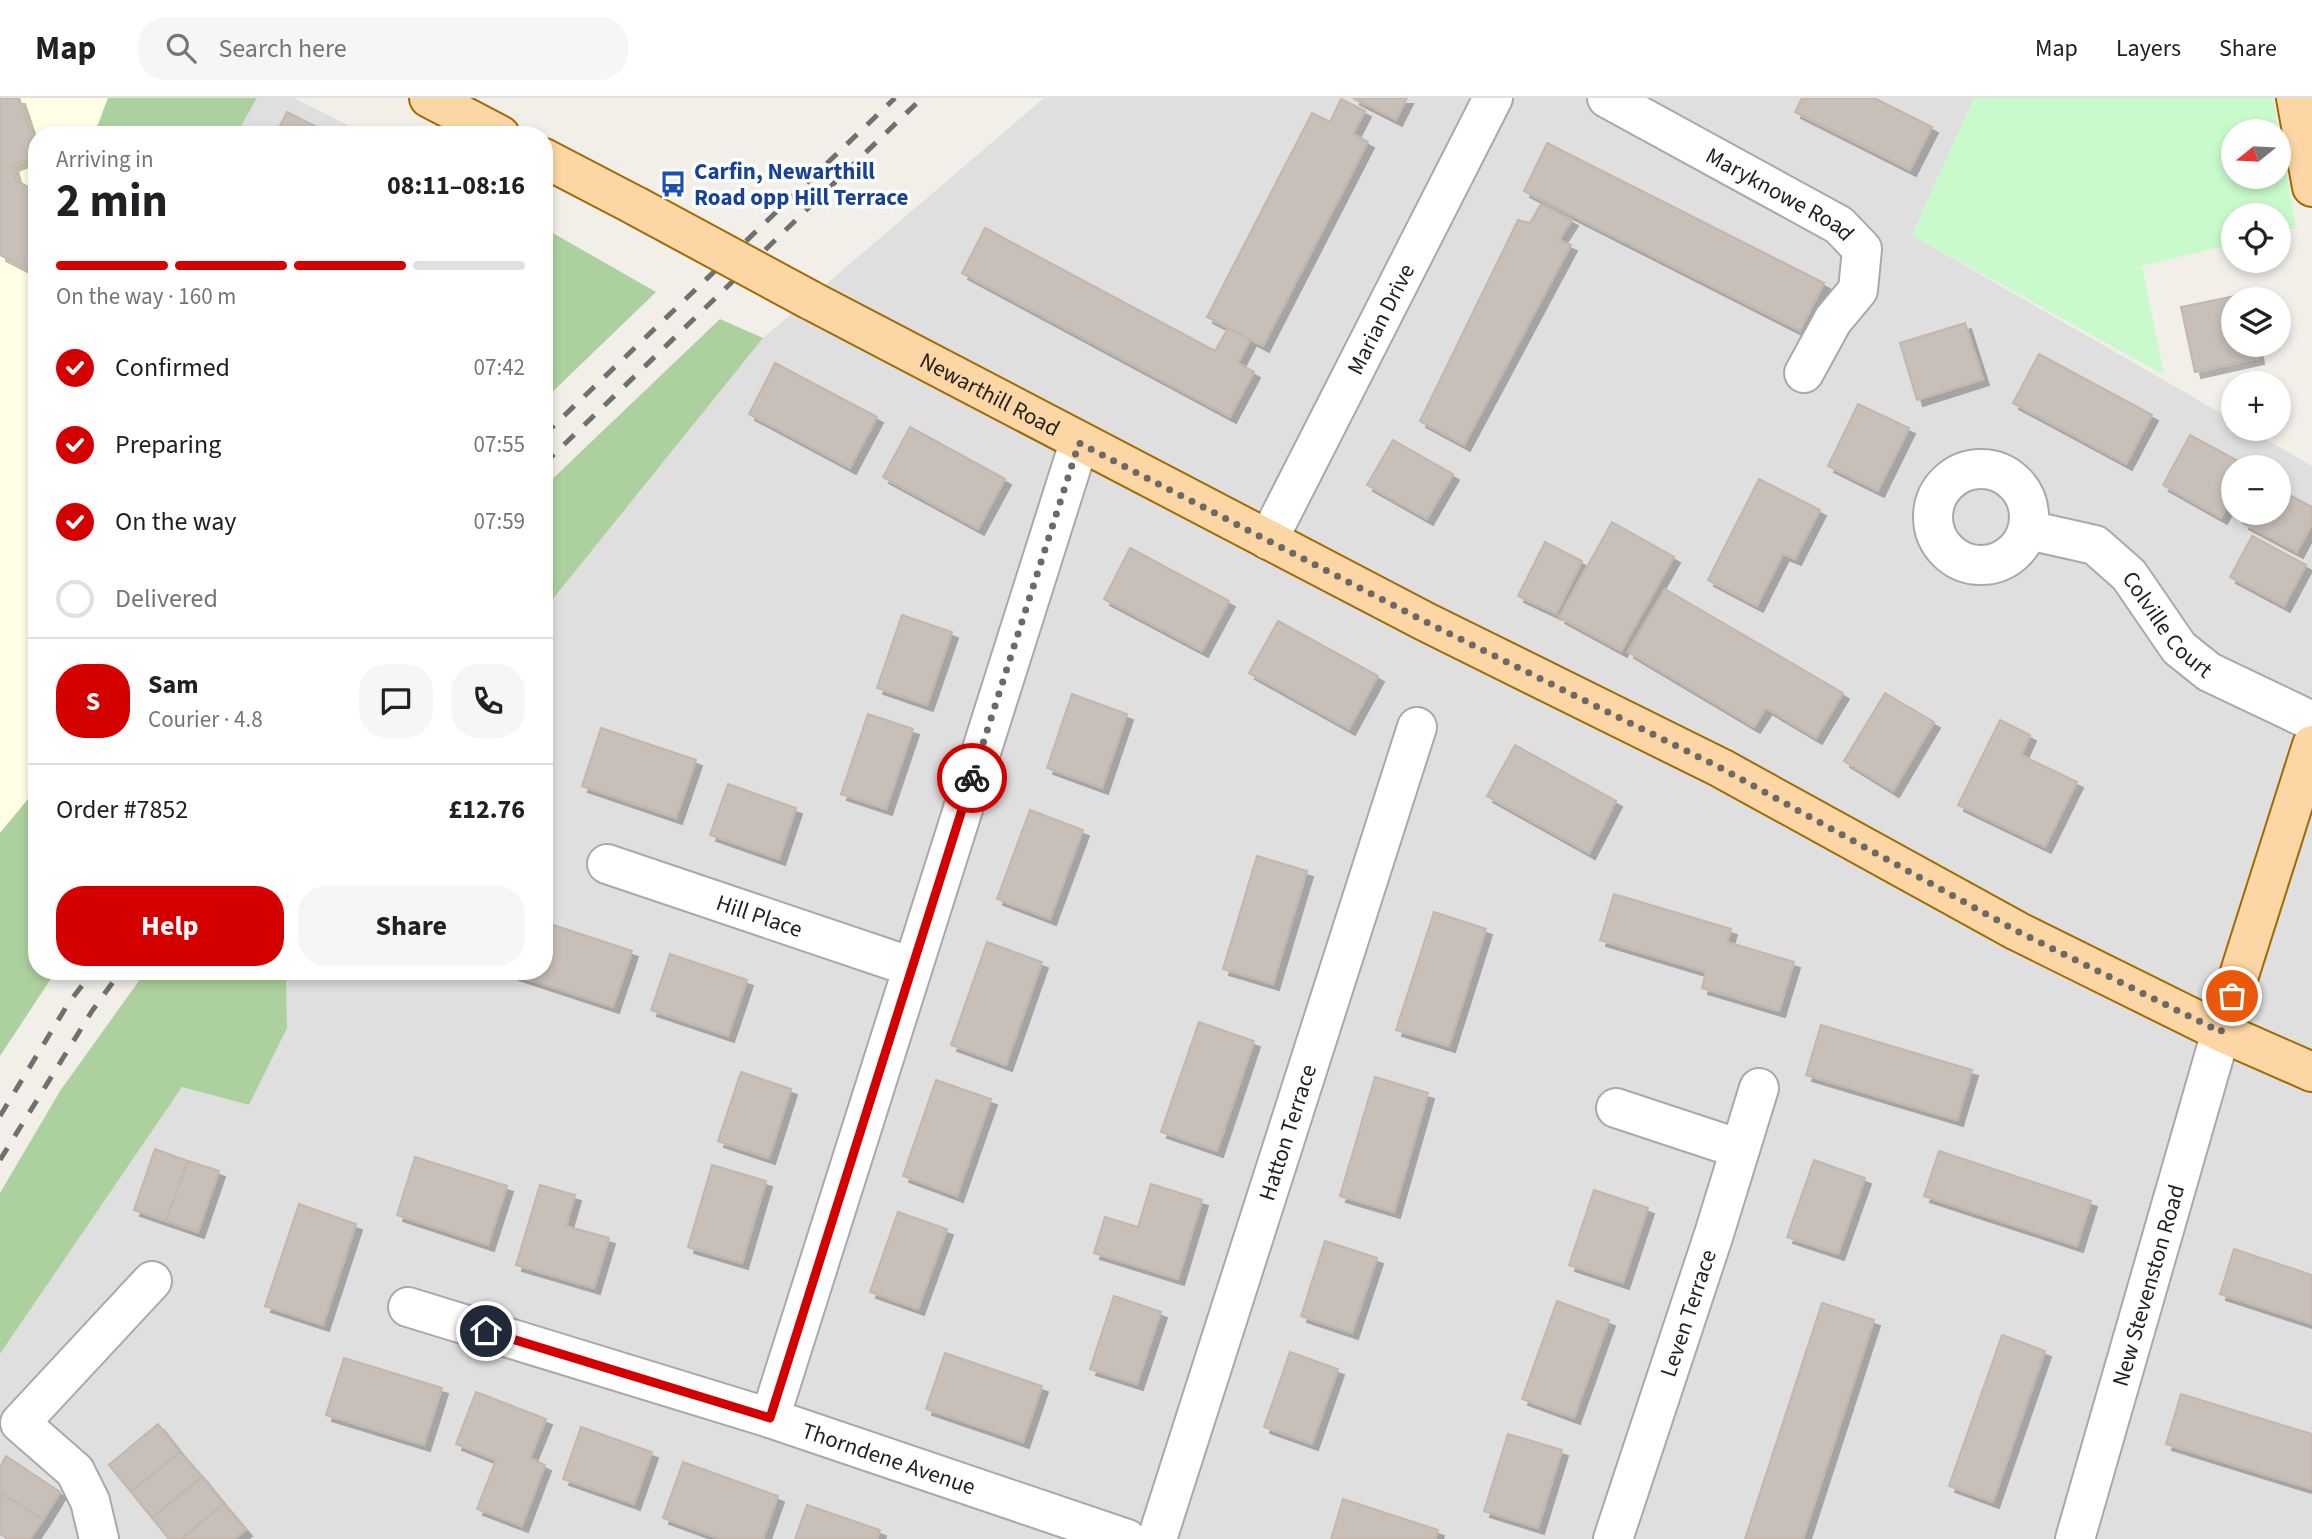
<!DOCTYPE html>
<meta charset="utf-8">
<style>
body{margin:0;font-family:"Source Sans 3",sans-serif;background:#f6f6f6;color:#202124;height:100vh;display:flex;flex-direction:column;font-size:26px;white-space:nowrap}
*{box-sizing:border-box;margin:0}
p{font-size:23px;color:#757577}
.icon{flex:none;width:38px;height:38px;fill:none;stroke:currentColor;stroke-width:2;stroke-linecap:round;stroke-linejoin:round}
.map{position:relative;flex:1;overflow:hidden}
.details{position:absolute;left:28px;top:28px;width:525px;height:854px;display:flex;flex-direction:column;background:#fff;border-radius:28px;box-shadow:0 4px 10px #0003}
.details>*{flex:none}
.needle{width:46px;rotate:252deg}
.tools{position:absolute;left:2221px;top:21px;display:grid;gap:14px}
.tools a{display:grid;place-items:center;width:70px;height:70px;border-radius:50%;background:#fff;box-shadow:0 4px 10px #0003;font-size:35px}
.pin{position:absolute;display:grid;place-items:center;width:60px;height:60px;color:#fff;margin:-30px;border:4px solid #fff;border-radius:50%;box-shadow:0 2px 7px #0007}
.courier{position:absolute;display:grid;place-items:center;width:70px;height:70px;margin:-35px;border:5px solid #d40000;border-radius:50%;background:#fff;color:#222;box-shadow:0 2px 9px #0007}
.headline em{font-style:normal;font-weight:700}
.headline div{display:flex;flex-direction:column-reverse}
.headline{display:flex;align-items:center;justify-content:space-between;height:119px;padding:0 28px}
h1{font-size:46px;font-weight:700;line-height:52px}
.bar{display:grid;grid-template-columns:repeat(4,1fr);gap:10px 7px;align-content:center;height:84px;padding:0 28px}
.bar i{height:9px;border-radius:5px;background:#e0e0e0}
.bar .active{background:#d40000}
.bar p{grid-column:span 4}
.line{display:flex;align-items:center;gap:18px;padding:0 28px;border-top:2px solid #e0e0e0}
.line div{flex:1}
.round{display:grid;place-items:center;flex:none;width:74px;height:74px;border-radius:28px;background:#f6f6f6}
ol{padding:0 28px;list-style:none}
li{display:flex;align-items:center;gap:21px;height:77px}
li p{margin-inline-start:auto}
li .icon{padding:7px;border-radius:50%;background:#d40000;color:#fff;stroke-width:4}
li:last-child{color:#757577}
li i{width:38px;height:38px;border:4px solid #e0e0e0;border-radius:50%}
.button{display:flex;gap:14px;margin-top:auto;padding:14px 28px}
.button a{flex:1;height:80px;border-radius:28px;background:#d40000;color:#fff;font-size:28px;font-weight:700;line-height:80px;text-align:center}
.button a+a{background:#f6f6f6;color:#202124}
header{display:flex;align-items:center;gap:42px;box-sizing:border-box;height:98px;padding:0 35px;background:#fff;border-bottom:2px solid #e0e0e0}
header strong{font-size:33px}
nav{display:flex;gap:38px;margin-inline-start:auto;font-size:24px}
.search{width:490px;height:63px;background:#f6f6f6;display:flex;align-items:center;gap:18px;box-sizing:border-box;padding:0 24px;border-radius:28px;color:#757577;font-size:26px}
.map>svg:first-child{display:block}
</style>
<header>
<strong>Map</strong>
<div class="search"><svg class="icon" aria-label="search" viewBox="0 0 24 24"><circle cx="10" cy="10" r="6"/><path d="M15 15l6 6"/></svg>Search here</div>
<nav><a>Map</a><a>Layers</a><a>Share</a></nav>
</header>
<div class="map">
<svg width="2312" height="1441" viewBox="0 0 2312 1441">
<defs>
<filter id="shadow"><feDropShadow dx="6" dy="6" stdDeviation="0" flood-color="#0004"/></filter>
</defs>
<rect width="100%" height="100%" fill="#f2efe9"/>
<!-- residential -->
<g fill="#e0dfdf" fill-rule="evenodd">
<path d="M257 0H294L368 37H236Z"/>
<path d="M1044 0H1974L1912 137 2233 322V331H2248L2312 368V1441H0V1256L182 989 249 1007 287 924 286 873H544V512L763 240ZM2233 369H2278V415H2233Z"/>
</g>
<!-- education -->
<path fill="#ffffe5" d="M0 0H108L94 37H37V690L0 735Z"/>
<!-- forest -->
<g fill="#add19e">
<path d="M108 0H257L236 37H94Z"/>
<path d="M544 130 656 194 544 302Z"/>
<path d="M720 221 763 240 544 512V389Z"/>
<path d="M37 690V873H56L0 958V735Z"/>
<path d="M146 873H286L287 930 249 1007 182 989 0 1256V1095L60 993Z"/>
</g>
<!-- park -->
<path fill="#c8facc" fill-rule="evenodd" d="M1974 0H2273L2296 130 2279 135 2278 117H2233V146L2142 168 2164 277 1912 137ZM2233 33H2278V79H2233Z"/>
<!-- building -->
<g fill="#c7bfb8" stroke="#c4b6ab" stroke-width="2" filter="url(#shadow)">
<path d="M0 0H19L37 54V58L12 67 16 82 37 94V176L0 157Z"/>
<path d="M1353 0H1407L1396 22Z"/>
<path d="M1802 0H1874L1932 29 1910 72 1795 14Z"/>
<path d="M1341 1 1365 13 1353 36 1368 44 1263 248 1207 219 1312 15 1330 24Z"/>
<path d="M287 14 332 37H275Z"/>
<path d="M1547 45 1824 185 1800 233 1524 93Z"/>
<path d="M1541 106 1572 122 1559 142 1571 147 1464 347 1420 323 1518 122 1530 125Z"/>
<path d="M985 130 1215 253 1228 230 1250 242 1238 265 1254 274 1230 319 962 175Z"/>
<path d="M2245 196 2246 201H2233V247H2256L2258 260 2195 274 2181 209Z"/>
<path d="M1965 225 1983 281 1917 302 1900 245Z"/>
<path d="M2039 256 2152 317 2126 366 2013 305Z"/>
<path d="M775 265 877 319 850 370 749 316Z"/>
<path d="M1858 306 1909 330 1878 393 1828 368Z"/>
<path d="M910 329 1005 381 978 431 883 379Z"/>
<path d="M2190 337 2249 369H2233V398L2221 420 2163 387Z"/>
<path d="M1393 342 1453 376 1427 421 1367 387Z"/>
<path d="M1759 381 1820 412 1795 461 1783 456 1757 508 1708 482Z"/>
<path d="M2278 391 2312 409V426L2297 454 2243 425 2248 415H2278Z"/>
<path d="M1612 424 1674 459 1621 553 1559 519Z"/>
<path d="M2252 438 2306 467 2284 508 2230 479Z"/>
<path d="M1545 444 1582 463 1556 516 1518 498Z"/>
<path d="M1130 450 1229 503 1202 553 1104 501Z"/>
<path d="M1665 491 1843 595 1816 640 1766 610 1754 629 1628 554Z"/>
<path d="M902 517 952 534 927 607 877 590Z"/>
<path d="M1278 523 1378 578 1349 631 1249 575Z"/>
<path d="M1885 595 1934 624 1893 693 1844 663Z"/>
<path d="M1072 596 1127 616 1102 690 1047 670Z"/>
<path d="M868 616 913 631 886 711 841 696Z"/>
<path d="M2000 622 2030 637 2021 657 2077 684 2045 749 1958 707Z"/>
<path d="M601 630 696 662 676 720 582 688Z"/>
<path d="M1515 647 1616 703 1589 755 1487 698Z"/>
<path d="M728 686 796 710 779 761 710 737Z"/>
<path d="M1030 712 1083 732 1050 821 997 801Z"/>
<path d="M1257 758 1307 773 1273 886 1223 871Z"/>
<path d="M1614 796 1731 831 1727 844 1794 864 1779 913 1702 890 1706 874 1600 842Z"/>
<path d="M1434 814 1486 831 1449 948 1396 932Z"/>
<path d="M544 824 632 853 613 909 513 876 514 873H544Z"/>
<path d="M987 844 1042 864 1006 967 951 947Z"/>
<path d="M670 856 747 882 728 938 651 912Z"/>
<path d="M1199 924 1254 943 1217 1053 1161 1034Z"/>
<path d="M1821 927 1972 972 1957 1022 1806 977Z"/>
<path d="M741 974 791 991 769 1060 718 1043Z"/>
<path d="M1375 979 1428 995 1394 1114 1340 1098Z"/>
<path d="M936 982 991 1001 957 1098 903 1078Z"/>
<path d="M155 1051 188 1063 166 1123 134 1112Z"/>
<path d="M1939 1053 2091 1103 2077 1148 1924 1098Z"/>
<path d="M415 1059 507 1088 488 1147 397 1117Z"/>
<path d="M1814 1062 1865 1080 1838 1156 1787 1139Z"/>
<path d="M188 1063 219 1073 198 1134 166 1123Z"/>
<path d="M712 1067 766 1083 742 1165 688 1149Z"/>
<path d="M1151 1086 1202 1102 1178 1181 1094 1155 1105 1119 1138 1129Z"/>
<path d="M540 1087 575 1097 566 1128 609 1140 594 1190 516 1167Z"/>
<path d="M1594 1092 1648 1110 1623 1185 1569 1167Z"/>
<path d="M299 1106 356 1126 323 1227 265 1208Z"/>
<path d="M898 1114 947 1131 918 1211 870 1194Z"/>
<path d="M1325 1143 1377 1160 1352 1235 1301 1218Z"/>
<path d="M2234 1151 2312 1177V1226L2220 1196Z"/>
<path d="M1114 1198 1161 1214 1137 1286 1090 1271Z"/>
<path d="M1557 1203 1609 1222 1574 1320 1522 1301Z"/>
<path d="M1822 1205 1874 1222 1803 1441H1745Z"/>
<path d="M2002 1237 2045 1253 1993 1404 1949 1388Z"/>
<path d="M1290 1254 1338 1271 1312 1346 1264 1329Z"/>
<path d="M945 1255 1042 1288 1023 1344 926 1311Z"/>
<path d="M344 1260 442 1290 424 1347 326 1317Z"/>
<path d="M476 1294 546 1321 530 1360 545 1367 522 1428 477 1411 496 1362 456 1346Z"/>
<path d="M2181 1296 2312 1336V1391L2166 1346Z"/>
<path d="M158 1326 180 1354 131 1394 109 1367Z"/>
<path d="M581 1329 652 1354 634 1406 563 1381Z"/>
<path d="M1508 1336 1562 1352 1538 1430 1484 1413Z"/>
<path d="M180 1354 202 1379 152 1420 131 1394Z"/>
<path d="M6 1358 60 1394 43 1422 0 1394V1369Z"/>
<path d="M683 1364 778 1398 763 1441H721L663 1420Z"/>
<path d="M202 1379 224 1406 181 1441H169L152 1420Z"/>
<path d="M0 1394 43 1422 30 1441H8L0 1436Z"/>
<path d="M1343 1401 1438 1432 1435 1441H1331Z"/>
<path d="M224 1406 246 1432 234 1441H181Z"/>
<path d="M807 1407 880 1432 877 1441H795Z"/>
</g>
<g fill="none" stroke-linecap="round" stroke-linejoin="round">
<!-- minor casing -->
<g stroke="#a9a9a9" stroke-width="42">
<g id="minor">
<path id="s1" d="M1607 0 1839 127 1862 151 1858 192 1833 222 1804 275"/>
<circle cx="1981" cy="419" r="48"/>
<path id="s2" d="M2028 432 2095 447 2129 477 2179 550 2209 574 2312 623"/>
<path id="s3" d="M1268 442 1493 0"/>
<path id="s4" d="M607 766 912 869"/>
<path d="M1616 1010 1740 1051"/>
<path id="s5" d="M408 1209 770 1320 1127 1441"/>
<path d="M770 1320 1079 345"/>
<path d="M99 1441 90 1403 75 1373 20 1325 152 1183"/>
<path id="s6" d="M1157 1441 1417 629"/>
<path id="s7" d="M1613 1441 1714 1136 1759 990"/>
<path id="s8" d="M2075 1441 2221 934"/>
</g>
</g>
<!-- major casing -->
<g stroke="#a06b00" stroke-width="42">
<g id="major">
<path d="M429 0 500 37"/>
<path d="M2296 0 2312 89"/>
<path d="M544 60 636 108"/>
<path id="s9" d="M810 202 1426 524 1721 670 2017 833 2221 934 2312 974"/>
<path d="M2221 934 2312 647"/>
</g>
</g>
<!-- minor -->
<use href="#minor" stroke="#fff" stroke-width="38"/>
<!-- major -->
<use href="#major" stroke="#fcd6a4" stroke-width="38"/>
<!-- rail -->
<g stroke="#707070" stroke-width="5" stroke-dasharray="14 14" stroke-linecap="butt">
<path d="M544 337 895 0"/>
<path d="M544 366 922 0"/>
<path d="M0 1018 68 906 93 873"/>
<path d="M0 1062 92 913 121 873"/>
</g>
<!-- major-bridge casing -->
<g stroke="#a06b00" stroke-width="42" stroke-linecap="butt">
<path id="major-bridge" d="M636 108 810 202"/>
</g>
<!-- major-bridge -->
<use href="#major-bridge" stroke="#fcd6a4" stroke-width="38"/>
</g>
<g fill="none" stroke-linecap="round" stroke-linejoin="round">
<!-- done -->
<path stroke="#6b6a68" stroke-width="7" stroke-dasharray="0 12.6" d="M972 680 1079 345 1426 524 1721 670 2017 833 2221 934 2232 898"/>
<!-- route -->
<path stroke="#d40000" stroke-width="9" d="M486 1233 770 1320 972 680"/>
</g>
<!-- icons -->
<defs>
<g id="bus-bare" transform="scale(2.1)"><path d="M-5-6H5V4H4V6H2V4H-2V6H-4V4H-5ZM-3.5-4V0h7V-4ZM-3.5 1.2v1.5H-2V1.2ZM2 1.2v1.5H3.5V1.2Z" fill="#1a4fb4" stroke="#fff" stroke-width="2.5" paint-order="stroke"/></g>
</defs>
<g fill-rule="evenodd">
<use href="#bus-bare" x="673" y="86"/>
</g>
<g text-anchor="middle" stroke-width="7" stroke-linejoin="round" paint-order="stroke">
<!-- transit labels -->
<g font-size="23" font-weight="bold" fill="#164399" stroke="#fff" text-anchor="start">
<text x="694" y="81">Carfin, Newarthill<tspan x="694" dy="26">Road opp Hill Terrace</tspan></text>
</g>
<!-- street labels -->
<g font-size="23" fill="#222" stroke="#fff">
<text dy="8" stroke="none"><textPath href="#s1" startOffset="198">Maryknowe Road</textPath></text>
<text dy="8" stroke="none"><textPath href="#s3" startOffset="248">Marian Drive</textPath></text>
<text dy="8" stroke="none"><textPath href="#s9" startOffset="203">Newarthill Road</textPath></text>
<text dy="8" stroke="none"><textPath href="#s2" startOffset="177">Colville Court</textPath></text>
<text dy="8" stroke="none"><textPath href="#s4" startOffset="161">Hill Place</textPath></text>
<text dy="8" stroke="none"><textPath href="#s6" startOffset="427">Hatton Terrace</textPath></text>
<text dy="8" stroke="none"><textPath href="#s8" startOffset="264">New Stevenston Road</textPath></text>
<text dy="8" stroke="none"><textPath href="#s7" startOffset="238">Leven Terrace</textPath></text>
<text dy="8" stroke="none"><textPath href="#s5" startOffset="504">Thorndene Avenue</textPath></text>
</g>
</g>
</svg>
<div class="tools">
<a><svg class="needle" viewBox="-14 -14 28 28"><path d="M0-13l5 13h-10z" fill="#e53935"/><path d="M0 13l5-13h-10z" fill="#757577"/></svg></a>
<a><svg class="icon" aria-label="locate" viewBox="0 0 24 24"><circle cx="12" cy="12" r="6"/><path d="M12 2v4M12 18v4M2 12h4M18 12h4"/></svg></a>
<a><svg class="icon" aria-label="layers" viewBox="0 0 24 24"><path d="M12 4l9 5-9 5-9-5zM3 14l9 5 9-5"/></svg></a>
<a>+</a>
<a>−</a>
</div>
<div class="pin" style="left:2232px;top:898px;background:#ea580c"><svg class="icon" aria-label="bag" viewBox="0 0 24 24"><path d="M5 8h14l-1 12H6zM9 8a3 3 0 0 1 6 0"/></svg></div>
<div class="pin" style="left:486px;top:1233px;background:#1f2937"><svg class="icon" aria-label="home" viewBox="0 0 24 24"><path d="M3 11l9-7 9 7M6 9v11h12V9"/></svg></div>
<div class="courier" style="left:972px;top:680px"><svg class="icon" aria-label="bike" viewBox="0 0 24 24"><circle cx="6" cy="16" r="4"/><circle cx="18" cy="16" r="4"/><path d="M6 16l4-8h5l3 8M10 8l3 8H6M13 5h3"/></svg></div>
<section class="details">
<div class="headline"><div><h1>2 min</h1><p>Arriving in</p></div><em>08:11–08:16</em></div>
<div class="bar"><i class="active"></i><i class="active"></i><i class="active"></i><i></i><p>On the way · 160 m</p></div>
<ol>
<li><svg class="icon" aria-label="check" viewBox="0 0 24 24"><path d="M5 12l5 5 9-10"/></svg>Confirmed<p>07:42</p></li>
<li><svg class="icon" aria-label="check" viewBox="0 0 24 24"><path d="M5 12l5 5 9-10"/></svg>Preparing<p>07:55</p></li>
<li><svg class="icon" aria-label="check" viewBox="0 0 24 24"><path d="M5 12l5 5 9-10"/></svg>On the way<p>07:59</p></li>
<li><i></i>Delivered</li>
</ol>
<div class="line" style="height:126px"><b class="round" style="background:#d40000;color:#fff">S</b><div><b>Sam</b><p>Courier · 4.8</p></div><a class="round"><svg class="icon" aria-label="chat" viewBox="0 0 24 24"><path d="M4 5h16v11H9l-5 4z"/></svg></a><a class="round"><svg class="icon" aria-label="phone" viewBox="0 0 24 24"><path d="M5 4h4l2 5-3 2q2 4 5 5l2-3 5 2v4C11 20 4 13 5 4z"/></svg></a></div>
<div class="line" style="height:91px"><div>Order #7852</div><b>£12.76</b></div>
<div class="button"><a>Help</a><a>Share</a></div>
</section>
</div>
